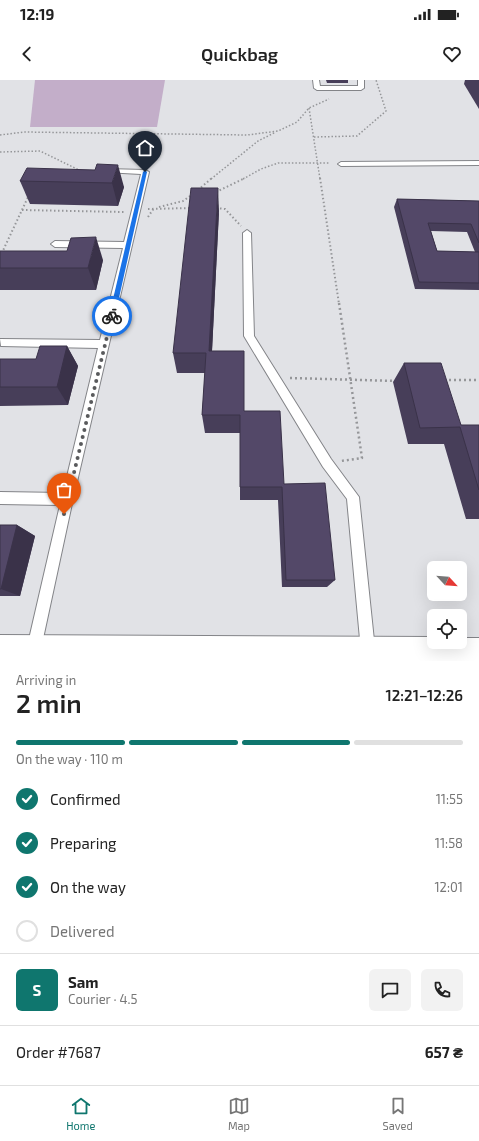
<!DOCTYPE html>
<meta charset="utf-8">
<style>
body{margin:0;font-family:"Exo 2",sans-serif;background:#f2f2f2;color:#222;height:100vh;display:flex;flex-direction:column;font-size:15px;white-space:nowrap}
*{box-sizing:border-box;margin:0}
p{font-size:13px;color:#767676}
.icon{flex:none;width:22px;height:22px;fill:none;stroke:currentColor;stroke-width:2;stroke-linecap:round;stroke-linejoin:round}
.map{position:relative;height:581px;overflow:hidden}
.details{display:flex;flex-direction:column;background:#fff;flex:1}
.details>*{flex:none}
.needle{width:26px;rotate:116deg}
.controls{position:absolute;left:427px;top:481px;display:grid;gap:8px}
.controls a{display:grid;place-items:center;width:40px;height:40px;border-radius:6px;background:#fff;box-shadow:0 4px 16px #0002;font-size:20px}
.pin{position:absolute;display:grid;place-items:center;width:34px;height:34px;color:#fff;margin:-41px -17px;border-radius:50% 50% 50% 0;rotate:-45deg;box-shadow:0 0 4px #0007}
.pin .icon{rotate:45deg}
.courier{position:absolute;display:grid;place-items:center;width:40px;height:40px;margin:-20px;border:3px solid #1a73e8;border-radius:50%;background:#fff;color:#222;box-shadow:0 1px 5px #0007}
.summary em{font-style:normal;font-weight:600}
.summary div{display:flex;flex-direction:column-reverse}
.summary{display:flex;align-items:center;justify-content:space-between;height:68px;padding:0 16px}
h1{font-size:26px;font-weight:600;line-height:30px}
.bar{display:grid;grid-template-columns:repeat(4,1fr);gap:6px 4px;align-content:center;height:48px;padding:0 16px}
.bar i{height:5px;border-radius:3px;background:#e0e0e0}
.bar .active{background:#0f766e}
.bar p{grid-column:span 4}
.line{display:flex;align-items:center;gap:10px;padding:0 16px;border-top:1px solid #e0e0e0}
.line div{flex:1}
.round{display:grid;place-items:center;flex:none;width:42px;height:42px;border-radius:6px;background:#f2f2f2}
ol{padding:0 16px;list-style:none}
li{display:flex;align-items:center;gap:12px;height:44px}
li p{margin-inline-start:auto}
li .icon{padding:4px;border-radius:50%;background:#0f766e;color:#fff;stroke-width:4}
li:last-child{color:#767676}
li i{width:22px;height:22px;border:2px solid #e0e0e0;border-radius:50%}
.status{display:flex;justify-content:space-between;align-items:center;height:28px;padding:0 20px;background:#fff;direction:ltr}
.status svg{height:11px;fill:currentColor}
header{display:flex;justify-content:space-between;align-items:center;height:52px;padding:0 16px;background:#fff;font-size:18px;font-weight:600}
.tab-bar{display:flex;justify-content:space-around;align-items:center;height:56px;border-top:1px solid #e0e0e0;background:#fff;font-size:11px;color:#767676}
.tab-bar a{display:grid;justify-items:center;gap:2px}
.tab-bar .active{color:#0f766e}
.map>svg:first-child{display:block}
</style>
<div class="status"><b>12:19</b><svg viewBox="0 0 49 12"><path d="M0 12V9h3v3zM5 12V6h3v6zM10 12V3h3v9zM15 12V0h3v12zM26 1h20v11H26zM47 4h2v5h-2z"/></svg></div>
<header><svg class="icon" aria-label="back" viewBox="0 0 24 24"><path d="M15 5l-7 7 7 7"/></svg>Quickbag<svg class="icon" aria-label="heart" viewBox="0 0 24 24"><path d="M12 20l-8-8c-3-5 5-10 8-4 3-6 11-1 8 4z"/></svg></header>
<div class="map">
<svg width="479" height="581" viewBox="0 0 479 581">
<rect width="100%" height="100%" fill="#e1e2e6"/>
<!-- green -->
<path fill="#c3aec9" d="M35 0H165L157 47H30Z"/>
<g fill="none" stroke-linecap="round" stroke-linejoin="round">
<!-- service casing -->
<g stroke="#838488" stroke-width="2">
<g id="service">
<path d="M313 0H319L320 6H358V0H364V8L361 10H317L314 8Z"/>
<path d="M479 81V85L341 86 338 84 341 82Z"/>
<path d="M106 89 145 90 149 92 73 419 41 568 39 573 34 575 29 573 27 568 60 425 0 424V412L63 413 98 268 1 266 0 259 100 260 123 168 55 167 51 164 55 161 124 162 141 94 104 92V90Z"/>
<path d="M247 150 251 153 254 256 331 379 359 417 375 570 373 575 368 577 363 575 361 570 347 419 323 387 244 256 243 153Z"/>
</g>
</g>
<!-- minor casing -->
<g stroke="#838488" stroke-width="2">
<path id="minor" d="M0 555 434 557V562H460V558H479V581H0Z"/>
</g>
<!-- path-far2 -->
<g stroke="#959699" stroke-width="1.5" stroke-dasharray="1.5 2" stroke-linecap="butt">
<path d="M309 28 320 99"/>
<path d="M0 55 24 52 247 55 278 51 297 42 309 28 329 19"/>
<path d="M314 57 357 56 386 31 376 0"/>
<path d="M0 72 40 71 79 90"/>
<path d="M211 99 258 61 276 52"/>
<path d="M243 99 261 89 278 83H330"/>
</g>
<!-- path-far1 -->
<g stroke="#959699" stroke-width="2" stroke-dasharray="1.5 2.5" stroke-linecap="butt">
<path d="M320 98 339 224"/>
<path d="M198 110 212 98"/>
<path d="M216 112 245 98"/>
<path d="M159 127 183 121 193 114"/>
<path d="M216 128 225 129 241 146"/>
<path d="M148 129 191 128"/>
<path d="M22 130 124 132"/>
<path d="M148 137 154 128"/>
<path d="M0 177 29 115"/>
</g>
<!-- path -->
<g stroke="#959699" stroke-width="2.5" stroke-dasharray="2 3" stroke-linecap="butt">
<path d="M339 223 362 378 341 381"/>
<path d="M290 298 397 301"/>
<path d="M444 300H479"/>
</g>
<!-- service -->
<use href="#service" fill="#fff" fill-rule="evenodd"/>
<!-- minor -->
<use href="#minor" fill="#fff" fill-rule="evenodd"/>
</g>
<!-- wall -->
<g fill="#473e59" fill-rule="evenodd">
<path d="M326 0H348V3H327Z"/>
<path d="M465 0H479V29L464 4Z"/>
<path d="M95 90 124 107 118 126 30 124 20 101Z"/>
<path d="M397 119 479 121V210L415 209 394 127ZM431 151 467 152 475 172 437 171Z"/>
<path d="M219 131 212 271 244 331 284 404 335 500 327 507H282L278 420H240V353H205L202 335 205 293H177L173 273Z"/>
<path d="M0 171 103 180 96 210H0Z"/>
<path d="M67 266 78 286 68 325 0 326V279H36Z"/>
<path d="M404 283 461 345H479V439H466L444 364H408L393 302Z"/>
<path d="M0 445H17L35 456 20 516H0Z"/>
</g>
<!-- shaded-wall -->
<g fill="#3a3249">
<path d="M118 85 124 107 118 126 112 103Z"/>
<path d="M218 108 219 131 211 291 209 271Z"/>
<path d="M96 157 103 180 96 210 88 188Z"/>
<path d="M67 266 78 286 68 325 57 307Z"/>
<path d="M17 445 35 456 20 516 1 509Z"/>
</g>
<!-- building -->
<g fill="#534868" stroke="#3a3249">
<path d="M97 84 118 85 112 103 20 101 27 88 95 90Z"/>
<path d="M191 108H218L209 271H244V331H280L284 404 325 403 335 500H286L282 407H240V335H202L206 273H173Z"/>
<path d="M397 119 479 121V163L471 144 428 143 437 171 479 172V203L419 202Z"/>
<path d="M96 157 88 188H0V171H67L71 158Z"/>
<path d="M40 266H67L57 307H0V279H36Z"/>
<path d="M404 283H441L461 345H479V410L460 347 420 348Z"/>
<path d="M0 445H17L1 509H0Z"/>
</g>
<!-- route -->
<path fill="#1a73e8" d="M145 90 147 92 115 236 112 239 109 236 143 92Z"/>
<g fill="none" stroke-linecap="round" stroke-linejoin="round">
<!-- done -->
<path stroke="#595a5c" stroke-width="4" stroke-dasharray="0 7.2" d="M64 434 112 236"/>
</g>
</svg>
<div class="controls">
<a><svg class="needle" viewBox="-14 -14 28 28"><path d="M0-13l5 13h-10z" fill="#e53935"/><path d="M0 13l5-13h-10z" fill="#767676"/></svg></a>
<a><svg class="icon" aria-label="locate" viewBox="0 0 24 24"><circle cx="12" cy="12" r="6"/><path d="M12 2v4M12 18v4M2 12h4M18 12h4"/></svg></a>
</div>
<div class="pin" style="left:64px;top:434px;background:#ea580c"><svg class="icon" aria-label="bag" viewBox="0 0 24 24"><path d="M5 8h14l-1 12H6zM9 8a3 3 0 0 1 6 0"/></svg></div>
<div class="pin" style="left:145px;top:92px;background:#1f2937"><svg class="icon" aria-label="home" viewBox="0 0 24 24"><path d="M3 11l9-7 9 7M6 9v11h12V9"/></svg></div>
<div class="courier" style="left:112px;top:236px"><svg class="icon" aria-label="bike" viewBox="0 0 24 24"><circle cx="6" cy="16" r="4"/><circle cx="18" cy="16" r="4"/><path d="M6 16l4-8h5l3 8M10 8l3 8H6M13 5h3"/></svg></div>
</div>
<section class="details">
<div class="summary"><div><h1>2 min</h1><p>Arriving in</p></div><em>12:21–12:26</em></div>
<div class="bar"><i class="active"></i><i class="active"></i><i class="active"></i><i></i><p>On the way · 110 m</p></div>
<ol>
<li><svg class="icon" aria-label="check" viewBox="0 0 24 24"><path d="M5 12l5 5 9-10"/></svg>Confirmed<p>11:55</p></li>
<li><svg class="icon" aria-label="check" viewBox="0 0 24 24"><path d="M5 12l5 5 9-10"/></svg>Preparing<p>11:58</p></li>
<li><svg class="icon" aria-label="check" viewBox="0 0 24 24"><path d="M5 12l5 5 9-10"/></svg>On the way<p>12:01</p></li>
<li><i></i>Delivered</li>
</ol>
<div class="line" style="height:72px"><b class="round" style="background:#0f766e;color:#fff">S</b><div><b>Sam</b><p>Courier · 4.5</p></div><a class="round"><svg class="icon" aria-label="chat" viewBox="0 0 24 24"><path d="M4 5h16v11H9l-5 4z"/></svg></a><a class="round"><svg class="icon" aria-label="phone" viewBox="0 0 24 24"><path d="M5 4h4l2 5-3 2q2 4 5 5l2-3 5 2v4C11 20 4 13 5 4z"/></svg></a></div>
<div class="line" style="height:52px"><div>Order #7687</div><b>657 ₴</b></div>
</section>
<nav class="tab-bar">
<a class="active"><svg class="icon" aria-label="home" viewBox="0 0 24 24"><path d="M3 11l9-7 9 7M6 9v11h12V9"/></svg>Home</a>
<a><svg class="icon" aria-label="map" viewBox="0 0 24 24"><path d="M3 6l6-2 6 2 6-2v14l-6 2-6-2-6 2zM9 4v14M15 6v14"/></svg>Map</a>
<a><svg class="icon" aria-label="saved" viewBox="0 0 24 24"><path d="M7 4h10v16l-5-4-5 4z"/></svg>Saved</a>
</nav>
